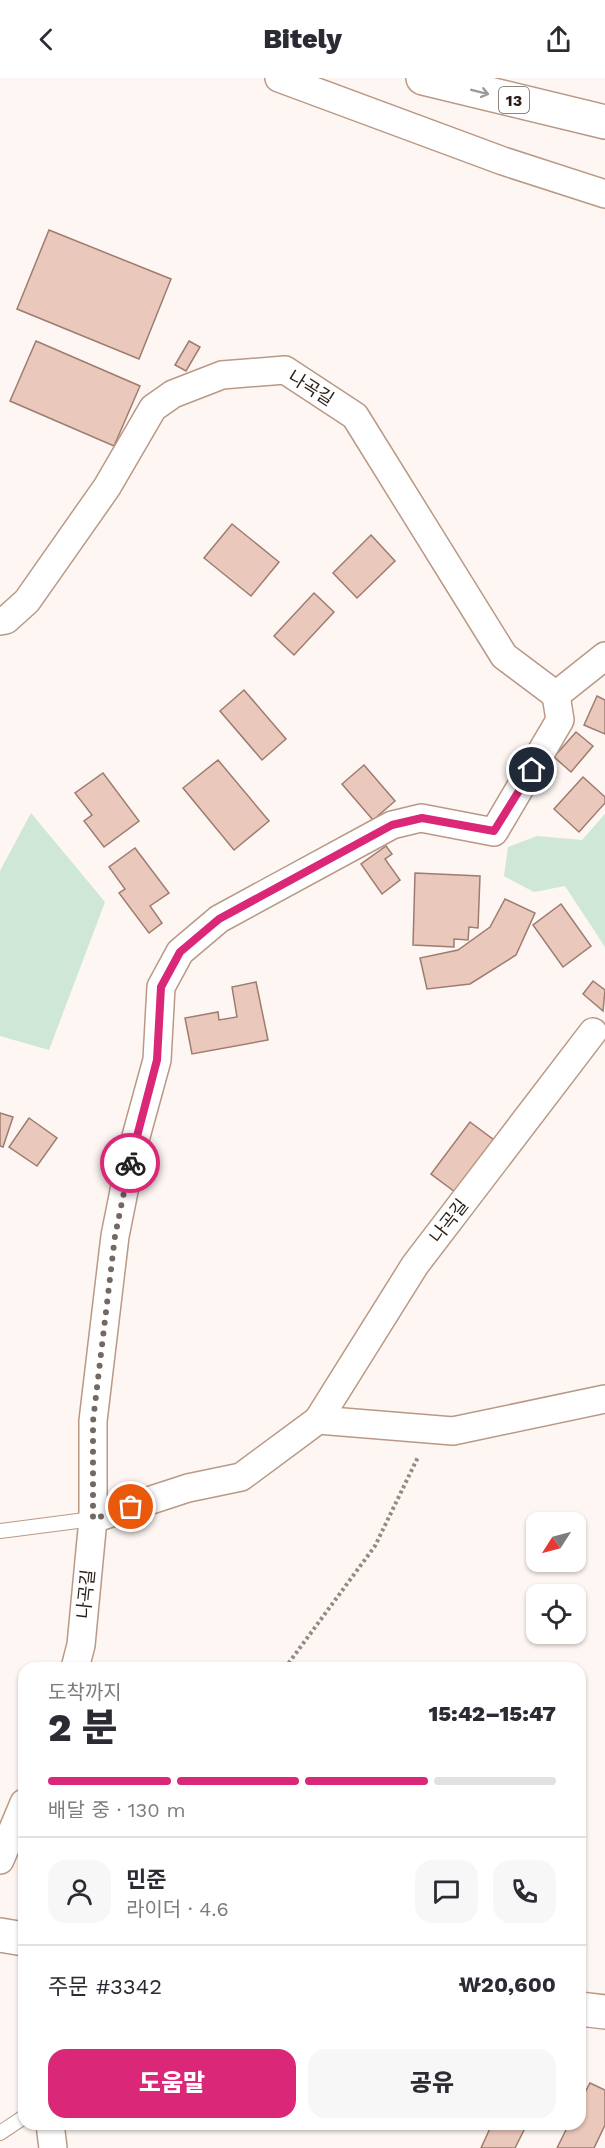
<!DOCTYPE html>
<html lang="ko">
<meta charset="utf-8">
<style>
body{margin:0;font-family:"Work Sans","Noto Sans KR",sans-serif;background:#f7f7f7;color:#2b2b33;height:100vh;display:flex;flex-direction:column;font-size:22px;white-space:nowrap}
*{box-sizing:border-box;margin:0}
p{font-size:20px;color:#7c7c81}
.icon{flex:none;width:33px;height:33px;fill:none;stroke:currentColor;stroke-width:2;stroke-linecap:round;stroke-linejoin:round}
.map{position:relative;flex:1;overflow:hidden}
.drawer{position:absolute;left:18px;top:1584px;width:568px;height:468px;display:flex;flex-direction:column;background:#fff;border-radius:18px;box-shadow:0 2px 4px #0004}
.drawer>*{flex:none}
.needle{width:39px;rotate:234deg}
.controls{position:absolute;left:526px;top:1434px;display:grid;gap:12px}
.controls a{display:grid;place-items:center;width:60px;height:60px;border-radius:12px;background:#fff;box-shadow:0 2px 4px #0004;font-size:30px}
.pin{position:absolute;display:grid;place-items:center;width:51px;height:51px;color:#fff;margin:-26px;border:3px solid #fff;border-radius:50%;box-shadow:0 2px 6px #0007}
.courier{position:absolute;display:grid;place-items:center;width:60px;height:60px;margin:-30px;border:4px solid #db2777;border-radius:50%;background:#fff;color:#222;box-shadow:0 2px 8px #0007}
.overview em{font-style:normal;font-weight:800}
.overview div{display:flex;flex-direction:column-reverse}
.overview{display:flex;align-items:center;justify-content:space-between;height:102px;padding:0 30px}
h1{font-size:39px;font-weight:800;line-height:45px}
.bar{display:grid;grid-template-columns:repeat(4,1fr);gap:9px 6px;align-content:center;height:72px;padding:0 30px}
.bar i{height:8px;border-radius:4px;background:#e1e1e2}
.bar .current{background:#db2777}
.bar p{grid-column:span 4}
.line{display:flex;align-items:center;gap:15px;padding:0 30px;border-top:2px solid #e1e1e2}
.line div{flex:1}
.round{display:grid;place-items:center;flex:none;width:63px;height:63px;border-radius:18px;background:#f7f7f7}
.primary-button{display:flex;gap:12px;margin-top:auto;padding:12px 30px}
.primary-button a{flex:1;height:69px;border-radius:18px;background:#db2777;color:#fff;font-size:24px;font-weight:800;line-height:69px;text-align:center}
.primary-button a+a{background:#f7f7f7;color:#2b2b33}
header{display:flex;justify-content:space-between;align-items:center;height:78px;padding:0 30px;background:#fff;font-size:27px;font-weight:800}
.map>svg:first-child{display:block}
</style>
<header><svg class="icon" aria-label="back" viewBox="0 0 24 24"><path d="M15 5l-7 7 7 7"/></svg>Bitely<svg class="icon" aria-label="share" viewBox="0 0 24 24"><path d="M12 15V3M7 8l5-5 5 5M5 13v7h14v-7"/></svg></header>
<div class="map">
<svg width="605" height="2070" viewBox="0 0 605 2070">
<rect width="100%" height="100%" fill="#fef6f2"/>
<!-- green -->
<g fill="#cee7d6">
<path d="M31 735 105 824 49 972 0 958V793Z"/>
<path d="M605 736V869L565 808 534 814 504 798 508 769 537 758 582 762Z"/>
</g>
<!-- building -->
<g fill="#eac8bb" stroke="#9e7c6f" stroke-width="1.5">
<path d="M49 152 171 201 139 281 17 231Z"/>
<path d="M36 263 140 308 114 368 10 323Z"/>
<path d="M189 263 200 269 186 293 175 287Z"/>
<path d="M232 446 279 484 251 518 204 480Z"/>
<path d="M371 457 395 483 357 520 333 495Z"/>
<path d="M314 515 334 534 294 577 274 558Z"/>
<path d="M244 612 286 661 262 682 220 633Z"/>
<path d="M597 618 605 622V656L584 647Z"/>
<path d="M576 654 593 668 571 694 554 679Z"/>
<path d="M218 682 269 743 234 772 183 710Z"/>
<path d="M364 687 395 723 373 742 342 706Z"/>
<path d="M103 695 139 743 104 769 84 743 92 737 75 715Z"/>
<path d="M583 699 605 719V725L579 754 554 731Z"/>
<path d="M386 768 392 776 385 781 400 802 382 816 361 786Z"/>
<path d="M135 770 169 815 150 828 162 845 149 855 119 815 125 811 109 789Z"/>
<path d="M415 795 480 798 478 850 469 849 468 862 454 861V869L413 867Z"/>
<path d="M505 821 535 835 516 877 470 906 427 911 420 880 458 872 490 849Z"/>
<path d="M561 826 591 868 563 889 533 847Z"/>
<path d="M593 903 605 912 603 933 583 916Z"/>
<path d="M256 904 268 962 192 976 185 940 218 934 219 942 237 939 232 909Z"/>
<path d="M0 1035 13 1039 3 1069 0 1068Z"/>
<path d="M29 1040 57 1060 37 1088 9 1069Z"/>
<path d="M470 1044 494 1062 455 1114 431 1096Z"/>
<path d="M590 2005 605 2012V2047L594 2070H557L569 2046H580V2024Z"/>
<path d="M492 2046H522L526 2048 515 2070H481Z"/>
</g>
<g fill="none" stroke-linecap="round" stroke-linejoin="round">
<!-- service casing -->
<g stroke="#b99985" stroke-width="16">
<g id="service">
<path d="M0 1453 93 1441"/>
<path d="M0 2055 24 2039"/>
</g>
</g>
<!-- minor casing -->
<g stroke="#b99985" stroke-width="30">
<g id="minor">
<path d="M279 0 503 83 605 116"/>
<path d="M0 543 6 542 27 523 107 409 153 330 173 316 222 297 285 292 355 338 504 578 556 617"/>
<path d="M318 1342 415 1187 593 954"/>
<path d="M93 1441 188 1410 241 1399 318 1342 453 1353 605 1321"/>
<path d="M75 1590 81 1567 93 1441V1343L115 1158 132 1073 157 982 161 909 180 874 219 841 392 747 421 740 494 754 560 642 556 617 605 578"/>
<path d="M0 1782 24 1725"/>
<path d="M50 2046 53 2070"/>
</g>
</g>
<!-- tertiary casing -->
<g stroke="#b99985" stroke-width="36">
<g id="tertiary">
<path d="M0 1857 24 1861"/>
<path d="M580 1931 605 1934"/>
</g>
</g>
<!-- primary casing -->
<g stroke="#b99985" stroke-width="36">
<path id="primary" d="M423 0 605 44"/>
</g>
<!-- path -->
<path stroke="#948a84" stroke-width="4" stroke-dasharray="3 3" stroke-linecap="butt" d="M285 1590 375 1468 418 1379"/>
<!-- service -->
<use href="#service" stroke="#fff" stroke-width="14"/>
<!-- minor -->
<use href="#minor" stroke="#fff" stroke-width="27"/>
<!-- tertiary -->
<use href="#tertiary" stroke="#fff" stroke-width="33"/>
<!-- primary -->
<use href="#primary" stroke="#fff" stroke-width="33"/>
</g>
<!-- one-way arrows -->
<defs><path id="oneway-shaft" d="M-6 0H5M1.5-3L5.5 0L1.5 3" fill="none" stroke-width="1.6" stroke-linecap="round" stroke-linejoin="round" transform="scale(1.5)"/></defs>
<use stroke="#9e9995" href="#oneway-shaft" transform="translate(480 14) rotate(14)"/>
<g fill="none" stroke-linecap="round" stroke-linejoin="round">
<!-- done -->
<path stroke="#736862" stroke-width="6" stroke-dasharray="0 10.8" d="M130 1085 115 1158 93 1343V1441L131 1429"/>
<!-- route -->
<path stroke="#db2777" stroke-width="8" d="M130 1085 157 982 161 909 180 874 219 841 392 747 422 740 494 753 532 692"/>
</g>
<g text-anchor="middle" stroke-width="4.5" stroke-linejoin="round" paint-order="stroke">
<!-- shield labels -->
<rect fill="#fff" stroke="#68605a" stroke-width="1.5" x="499" y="9" width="30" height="26" rx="4.5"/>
<g font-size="16" font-weight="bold" fill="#281c14">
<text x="514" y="28">13</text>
</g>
<!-- street labels -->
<g font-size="18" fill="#281c14" stroke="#fff">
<text transform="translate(311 310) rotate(32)" y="6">나곡길</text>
<text transform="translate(449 1143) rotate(-52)" y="6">나곡길</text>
<text transform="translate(86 1516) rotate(-84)" y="6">나곡길</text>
</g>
</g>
</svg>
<div class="controls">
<a><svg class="needle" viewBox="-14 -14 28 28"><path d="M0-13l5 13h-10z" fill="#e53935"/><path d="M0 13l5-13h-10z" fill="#7c7c81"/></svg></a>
<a><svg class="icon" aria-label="locate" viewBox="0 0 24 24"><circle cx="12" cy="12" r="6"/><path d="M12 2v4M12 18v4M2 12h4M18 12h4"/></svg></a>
</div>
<div class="pin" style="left:131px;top:1429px;background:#ea580c"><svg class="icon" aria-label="bag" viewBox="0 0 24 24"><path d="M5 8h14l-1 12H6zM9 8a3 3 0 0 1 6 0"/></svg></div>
<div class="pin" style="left:532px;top:692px;background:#1f2937"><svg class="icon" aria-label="home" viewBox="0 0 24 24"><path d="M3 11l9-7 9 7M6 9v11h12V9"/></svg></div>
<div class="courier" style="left:130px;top:1085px"><svg class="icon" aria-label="bike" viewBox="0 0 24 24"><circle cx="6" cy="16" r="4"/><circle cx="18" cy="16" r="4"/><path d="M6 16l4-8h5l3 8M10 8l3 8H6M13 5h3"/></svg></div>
<section class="drawer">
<div class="overview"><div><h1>2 분</h1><p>도착까지</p></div><em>15:42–15:47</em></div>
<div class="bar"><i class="current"></i><i class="current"></i><i class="current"></i><i></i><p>배달 중 · 130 m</p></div>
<div class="line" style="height:108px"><a class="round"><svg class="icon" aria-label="person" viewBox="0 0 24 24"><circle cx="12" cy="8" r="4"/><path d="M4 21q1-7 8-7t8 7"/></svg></a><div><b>민준</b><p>라이더 · 4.6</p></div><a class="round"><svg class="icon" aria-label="chat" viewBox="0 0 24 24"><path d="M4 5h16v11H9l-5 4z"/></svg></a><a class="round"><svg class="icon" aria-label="phone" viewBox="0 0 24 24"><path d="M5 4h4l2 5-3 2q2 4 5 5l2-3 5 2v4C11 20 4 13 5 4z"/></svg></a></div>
<div class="line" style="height:78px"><div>주문 #3342</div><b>₩20,600</b></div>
<div class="primary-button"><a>도움말</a><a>공유</a></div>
</section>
</div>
